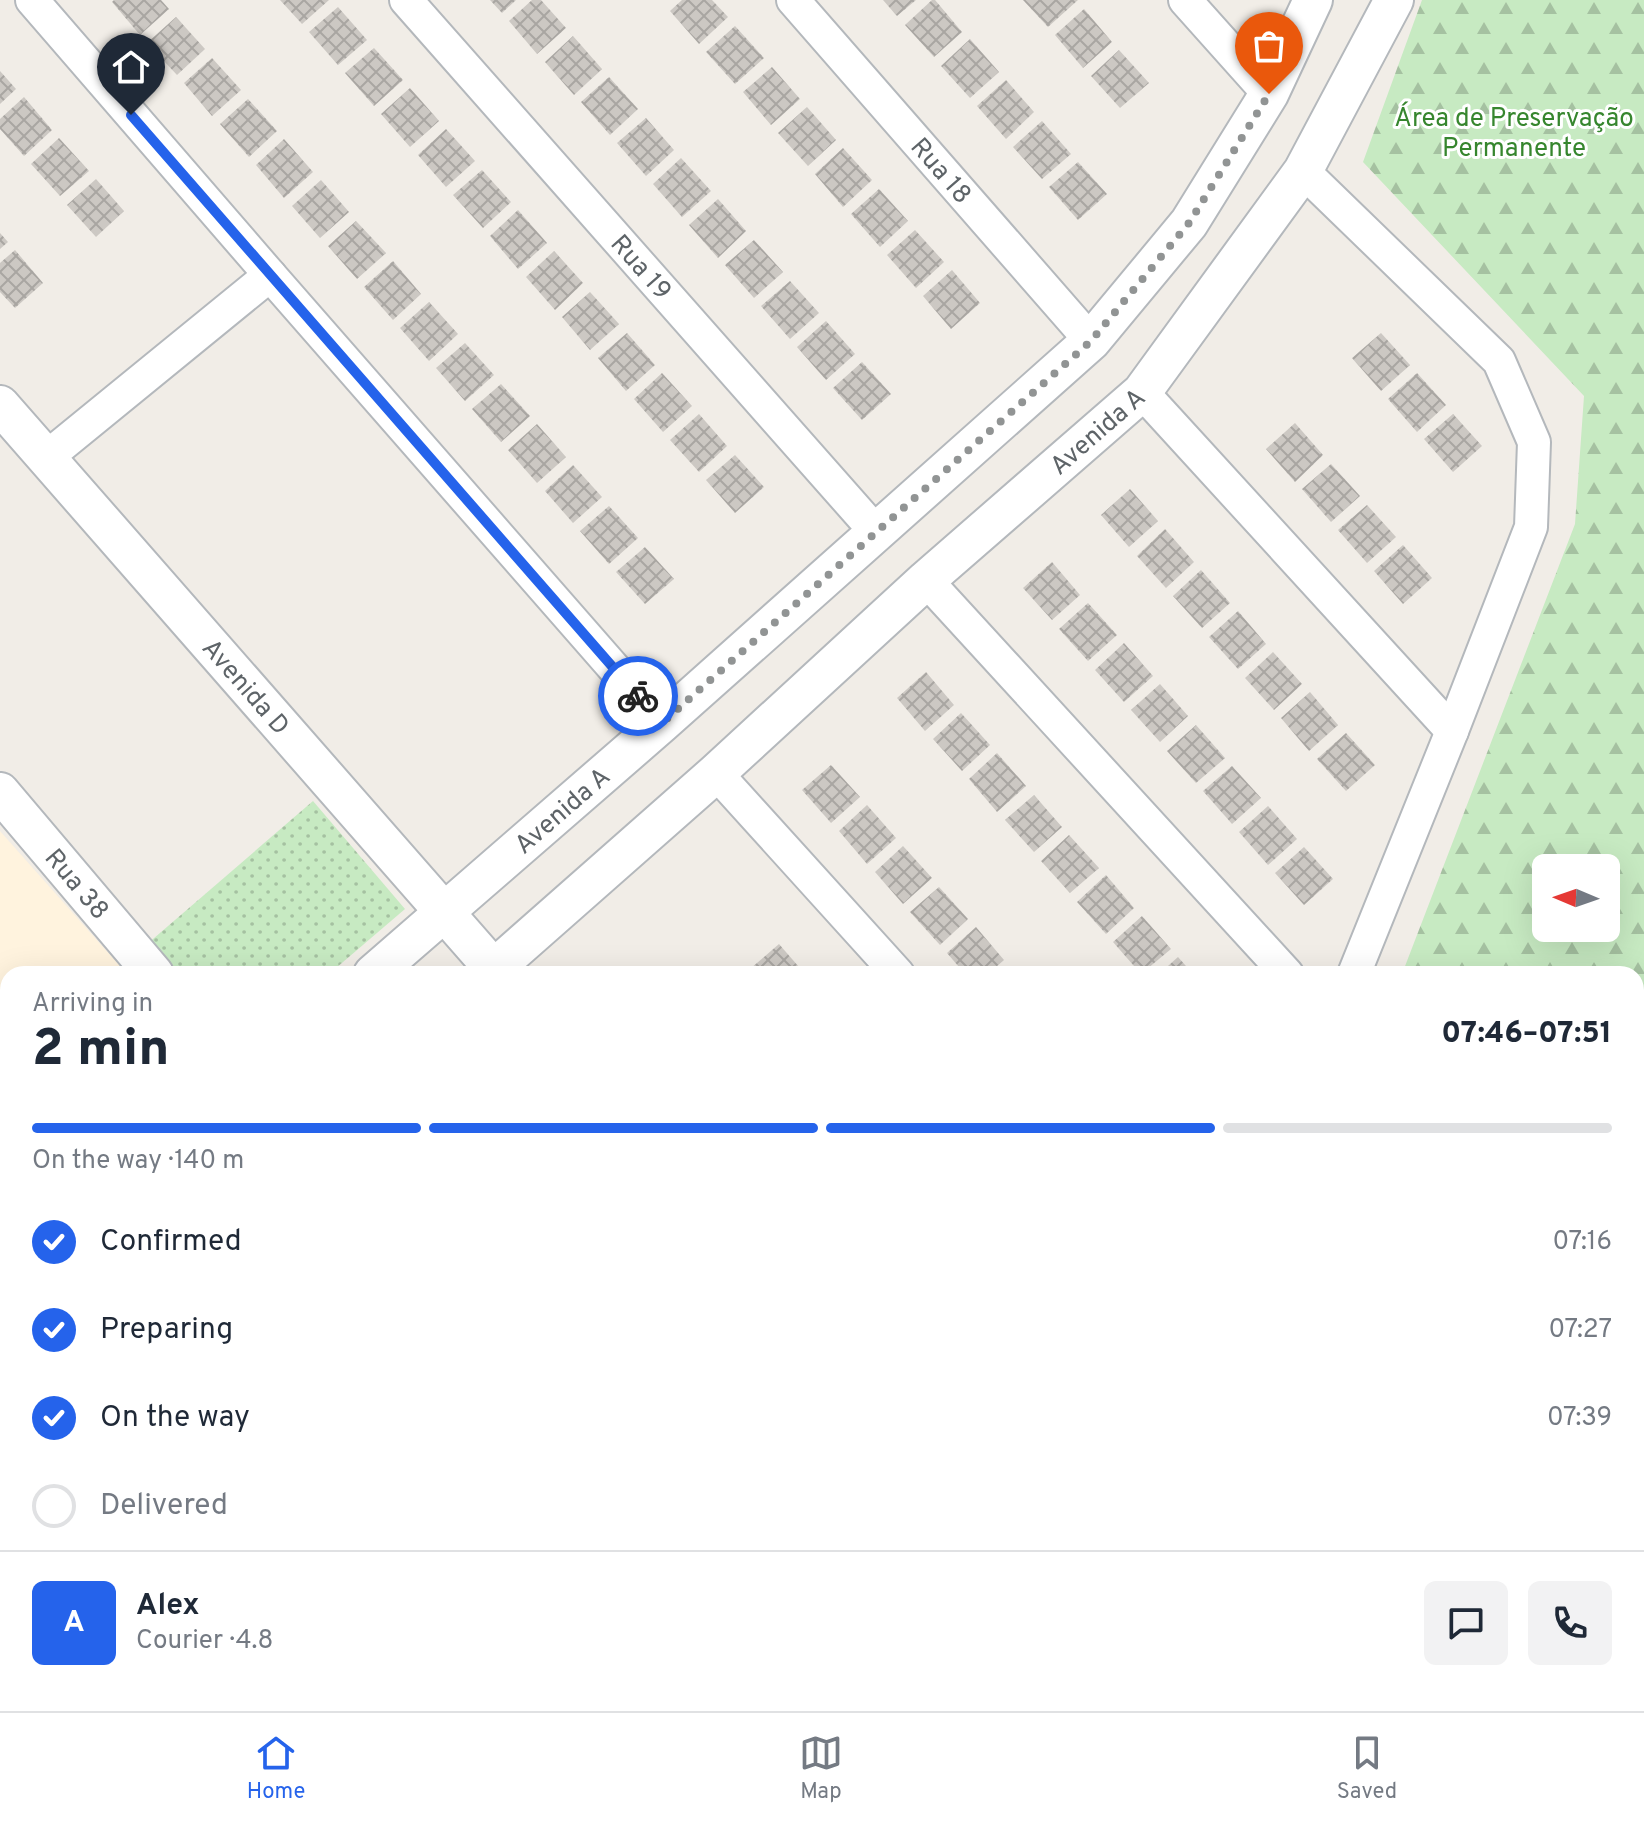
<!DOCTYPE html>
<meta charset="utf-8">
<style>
body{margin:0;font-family:Overpass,sans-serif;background:#f2f2f3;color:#1f2937;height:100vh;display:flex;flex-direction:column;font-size:30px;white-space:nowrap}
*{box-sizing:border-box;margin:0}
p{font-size:26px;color:#747a83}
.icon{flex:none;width:44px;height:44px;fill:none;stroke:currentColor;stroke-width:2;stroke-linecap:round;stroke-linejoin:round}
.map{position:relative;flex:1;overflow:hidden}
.panel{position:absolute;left:0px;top:966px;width:1644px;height:746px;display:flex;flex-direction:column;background:#fff;border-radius:24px 24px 0 0;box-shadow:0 8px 32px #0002}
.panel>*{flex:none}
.needle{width:52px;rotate:272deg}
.buttons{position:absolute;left:1532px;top:854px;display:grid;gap:16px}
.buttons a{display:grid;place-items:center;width:88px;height:88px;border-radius:12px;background:#fff;box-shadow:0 8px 32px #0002;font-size:40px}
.pin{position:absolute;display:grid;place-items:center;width:68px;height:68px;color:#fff;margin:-82px -34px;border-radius:50% 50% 50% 0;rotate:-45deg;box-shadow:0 0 8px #0007}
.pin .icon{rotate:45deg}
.courier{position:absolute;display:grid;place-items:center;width:80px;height:80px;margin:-40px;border:6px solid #2563eb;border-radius:50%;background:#fff;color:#222;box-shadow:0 2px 10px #0007}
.summary em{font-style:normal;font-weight:800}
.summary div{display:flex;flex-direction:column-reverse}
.summary{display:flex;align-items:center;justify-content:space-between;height:136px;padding:0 32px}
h1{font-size:52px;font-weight:800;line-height:60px}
.bar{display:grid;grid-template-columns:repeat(4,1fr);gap:12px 8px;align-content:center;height:96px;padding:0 32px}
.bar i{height:10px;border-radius:6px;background:#e0e1e3}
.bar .on{background:#2563eb}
.bar p{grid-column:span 4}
.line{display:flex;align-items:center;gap:20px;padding:0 32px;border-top:2px solid #e0e1e3}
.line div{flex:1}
.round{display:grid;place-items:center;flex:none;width:84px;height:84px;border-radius:12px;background:#f2f2f3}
ol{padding:0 32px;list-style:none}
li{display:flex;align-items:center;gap:24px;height:88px}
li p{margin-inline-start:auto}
li .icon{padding:8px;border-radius:50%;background:#2563eb;color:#fff;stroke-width:4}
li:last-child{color:#747a83}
li i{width:44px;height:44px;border:4px solid #e0e1e3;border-radius:50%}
.dock{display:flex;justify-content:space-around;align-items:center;height:112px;border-top:2px solid #e0e1e3;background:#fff;font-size:22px;color:#747a83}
.dock a{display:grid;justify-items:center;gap:4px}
.dock .on{color:#2563eb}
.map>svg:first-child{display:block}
</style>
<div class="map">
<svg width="1644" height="1711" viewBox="0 0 1644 1711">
<defs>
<pattern id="forest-firs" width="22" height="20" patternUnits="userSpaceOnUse" patternTransform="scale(2)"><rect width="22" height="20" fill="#c7eac2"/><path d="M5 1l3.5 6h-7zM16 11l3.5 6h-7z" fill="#a5c1a1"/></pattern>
<pattern id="park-dots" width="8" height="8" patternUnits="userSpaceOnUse" patternTransform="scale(2)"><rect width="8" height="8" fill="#c7eac2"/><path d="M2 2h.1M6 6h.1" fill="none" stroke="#a5c1a1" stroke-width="1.8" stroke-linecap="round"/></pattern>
<pattern id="building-cross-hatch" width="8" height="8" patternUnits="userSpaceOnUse" patternTransform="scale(2)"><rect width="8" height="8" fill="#ccc8c3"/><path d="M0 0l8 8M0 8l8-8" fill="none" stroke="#a9a6a2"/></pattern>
</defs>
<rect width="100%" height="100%" fill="#f1ede7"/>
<!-- commercial -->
<g fill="#fff3de">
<path d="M0 831 127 974H8V1243L0 1234Z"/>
<path d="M417 1704H534L526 1711H423Z"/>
</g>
<!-- forest -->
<path fill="url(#forest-firs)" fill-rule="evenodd" d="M1422 0H1644V1711H1266L1268 1704H1636V974H1402L1575 524 1584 396 1363 162ZM1546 868H1606V928H1546Z"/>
<!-- park -->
<path fill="url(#park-dots)" d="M313 801 405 909 329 974H170L146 945Z"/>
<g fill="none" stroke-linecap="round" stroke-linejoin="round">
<!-- stream -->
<g stroke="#a9e5ff" stroke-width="11">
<path d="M1636 1526 1644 1515"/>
<path d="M1636 1568 1644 1581"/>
</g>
</g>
<!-- building -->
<g fill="url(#building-cross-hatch)">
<path d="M114 0H161L169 9 140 35 112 2Z"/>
<path d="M280 0H329L302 24Z"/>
<path d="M490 0H516L502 13Z"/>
<path d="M532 0H541L566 28 537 54 509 21Z"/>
<path d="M682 0H712L728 17 699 44 670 11Z"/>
<path d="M883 0H916L897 16Z"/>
<path d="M932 0H935L962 32 934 57 905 25Z"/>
<path d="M1023 0H1078L1048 27Z"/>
<path d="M338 7 367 40 338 65 309 32Z"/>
<path d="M1084 9 1112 42 1083 68 1055 35Z"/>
<path d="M176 17 205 49 177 75 147 43Z"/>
<path d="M735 26 764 58 735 84 706 52Z"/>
<path d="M573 36 602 69 574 95 545 62Z"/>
<path d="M970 39 999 72 970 98 941 66Z"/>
<path d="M374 48 403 80 374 106 345 73Z"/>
<path d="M1119 50 1149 83 1120 108 1091 76Z"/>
<path d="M212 58 241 90 212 116 184 83Z"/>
<path d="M772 67 800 99 771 125 743 92Z"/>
<path d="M0 71 16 89 0 104Z"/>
<path d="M609 77 638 109 610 135 581 102Z"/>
<path d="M1006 80 1034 112 1006 139 977 106Z"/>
<path d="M410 88 439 121 410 147 381 114Z"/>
<path d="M24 97 52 130 24 156 0 129V119Z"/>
<path d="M248 99 277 131 249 157 220 124Z"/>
<path d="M807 107 836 140 808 166 778 133Z"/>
<path d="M646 118 674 150 646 176 617 143Z"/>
<path d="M1042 121 1071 154 1042 179 1013 147Z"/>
<path d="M446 129 475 161 446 187 418 155Z"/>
<path d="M59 138 89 171 60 196 31 164Z"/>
<path d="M284 139 313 172 284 198 256 165Z"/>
<path d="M843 148 872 180 843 207 815 174Z"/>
<path d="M681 158 711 191 682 217 653 184Z"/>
<path d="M1078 162 1107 194 1078 220 1049 187Z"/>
<path d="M482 170 511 202 483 228 453 195Z"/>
<path d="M96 179 124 211 96 237 67 205Z"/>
<path d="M321 180 349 212 320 238 292 206Z"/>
<path d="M879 189 908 221 880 247 851 214Z"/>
<path d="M718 199 746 231 718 258 689 225Z"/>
<path d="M518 210 547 243 518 269 490 236Z"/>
<path d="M356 221 386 253 357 279 328 246Z"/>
<path d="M915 230 944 262 916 288 887 255Z"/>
<path d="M0 233 8 242 0 249Z"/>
<path d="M754 240 783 272 754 298 725 265Z"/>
<path d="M15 250 43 283 15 308 0 292V263Z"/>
<path d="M554 251 583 283 555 310 526 277Z"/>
<path d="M393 261 421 294 393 320 364 287Z"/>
<path d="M952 270 980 303 951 329 923 296Z"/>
<path d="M790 281 819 313 790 339 761 306Z"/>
<path d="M590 292 619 324 590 350 562 317Z"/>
<path d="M429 302 458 334 429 361 400 328Z"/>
<path d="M826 321 855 354 826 380 797 347Z"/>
<path d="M627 333 655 365 626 391 598 358Z"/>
<path d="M1381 333 1410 365 1381 391 1352 358Z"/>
<path d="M465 343 494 375 465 401 436 368Z"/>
<path d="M862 362 891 394 862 420 833 388Z"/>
<path d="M662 373 692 406 663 432 634 399Z"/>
<path d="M1417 373 1446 405 1417 432 1388 399Z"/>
<path d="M501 384 530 416 501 442 472 409Z"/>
<path d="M699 414 727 446 699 472 670 440Z"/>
<path d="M1453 414 1482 446 1453 472 1424 439Z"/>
<path d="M1295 423 1323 455 1295 482 1266 449Z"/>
<path d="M537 424 566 457 537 483 508 450Z"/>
<path d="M735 455 764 487 735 513 706 480Z"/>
<path d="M1331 464 1360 496 1331 522 1302 489Z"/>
<path d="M573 465 602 497 573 523 545 491Z"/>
<path d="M1130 489 1158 521 1129 547 1101 515Z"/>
<path d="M1367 505 1396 537 1367 563 1338 530Z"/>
<path d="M609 506 638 538 609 564 580 531Z"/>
<path d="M1165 529 1194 562 1166 588 1137 556Z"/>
<path d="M1403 545 1432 578 1403 604 1374 571Z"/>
<path d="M645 547 674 579 645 604 616 572Z"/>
<path d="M1052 562 1080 595 1052 620 1023 588Z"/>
<path d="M1201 570 1230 603 1202 628 1173 596Z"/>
<path d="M1088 603 1117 635 1088 661 1059 629Z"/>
<path d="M1238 611 1266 644 1238 669 1209 637Z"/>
<path d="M1124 643 1153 676 1124 702 1095 670Z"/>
<path d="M1273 652 1302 684 1274 710 1245 678Z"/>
<path d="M926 672 954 705 925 731 897 698Z"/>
<path d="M1160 684 1188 716 1160 742 1131 710Z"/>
<path d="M1310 692 1338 725 1309 751 1281 718Z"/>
<path d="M961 713 990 745 962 771 933 739Z"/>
<path d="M1196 725 1225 758 1196 783 1167 751Z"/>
<path d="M1346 733 1375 765 1346 791 1317 759Z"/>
<path d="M997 753 1026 786 997 812 969 779Z"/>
<path d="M831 765 860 797 831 823 802 790Z"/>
<path d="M1232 766 1261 798 1232 824 1203 791Z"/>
<path d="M1034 795 1062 827 1034 852 1005 820Z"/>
<path d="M867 805 896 838 867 864 839 831Z"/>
<path d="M1268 806 1297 839 1268 865 1239 832Z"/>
<path d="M1069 835 1099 868 1070 893 1041 861Z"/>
<path d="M903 846 932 878 903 904 875 872Z"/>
<path d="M1304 847 1333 879 1304 905 1275 873Z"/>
<path d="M1106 875 1134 908 1106 934 1077 902Z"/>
<path d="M939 887 968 919 940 945 910 912Z"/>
<path d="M1142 916 1171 949 1141 974 1113 942Z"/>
<path d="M976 927 1004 960 988 974H965L947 953Z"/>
<path d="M779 944 805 974H754L750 969Z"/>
<path d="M1178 957 1193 974H1159Z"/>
<path d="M8 1025V1055L0 1046V1033Z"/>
<path d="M0 1548 8 1557V1592L0 1599Z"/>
<path d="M87 1704H127L120 1711H93Z"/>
<path d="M258 1704H278L270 1711H264Z"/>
<path d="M294 1704H309L315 1711H286Z"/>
</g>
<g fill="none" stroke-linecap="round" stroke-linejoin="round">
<!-- minor casing -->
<g stroke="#b4b8bc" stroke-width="36">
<g id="minor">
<path d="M32 0 270 275 662 723"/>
<path id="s1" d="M406 0 876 532"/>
<path id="s2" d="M793 0 1091 341"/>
<path d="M1185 0 1269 94"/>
<path d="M1303 171 1499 361 1534 442 1531 527 1452 731 1354 974"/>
<path d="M1142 392 1452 731"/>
<path d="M47 457 270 275"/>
<path d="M926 580 1287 974"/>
<path d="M716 773 898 974"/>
<path d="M0 1687 8 1695"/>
<path d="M397 1704 404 1711"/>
<path d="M782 1704 789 1711"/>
<path d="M1132 1704 1137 1711"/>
<path d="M537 1711 544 1704"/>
</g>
</g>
<!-- tertiary casing -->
<g stroke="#b4b8bc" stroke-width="42">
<g id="tertiary">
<path id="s3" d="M0 405 494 969 496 974"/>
<path id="s4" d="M0 792 154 974"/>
<path id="s5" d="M373 974 662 723 1091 341 1189 223 1269 94 1313 0"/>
<path id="s6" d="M488 974 716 773 926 580 1142 392 1303 171 1394 0"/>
<path d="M0 1299 8 1292"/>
<path d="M0 1380 8 1373"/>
<path d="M1067 1704 1073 1711"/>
</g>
</g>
<!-- minor -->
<use href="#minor" stroke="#fff" stroke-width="32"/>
<!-- tertiary -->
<use href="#tertiary" stroke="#fff" stroke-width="38"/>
</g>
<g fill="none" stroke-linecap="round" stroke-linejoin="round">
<!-- done -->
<path stroke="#919494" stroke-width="8" stroke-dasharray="0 14.4" d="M638 696 662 723 1091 341 1189 223 1269 94"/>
<!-- route -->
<path stroke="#2563eb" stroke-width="10" d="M131 115 638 696"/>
</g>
<g text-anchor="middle" stroke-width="6" stroke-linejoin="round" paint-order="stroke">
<!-- park labels -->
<g font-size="26" fill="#36862e" stroke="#fff">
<text x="1514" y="126">Área de Preservação<tspan x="1514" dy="30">Permanente</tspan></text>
</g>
<!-- street labels -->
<g font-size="26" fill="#5e6468" stroke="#fff">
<text dy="9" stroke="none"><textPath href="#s2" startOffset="226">Rua 18</textPath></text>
<text dy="9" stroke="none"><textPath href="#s1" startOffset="356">Rua 19</textPath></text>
<text dy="9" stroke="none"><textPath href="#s6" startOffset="816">Avenida A</textPath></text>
<text dy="9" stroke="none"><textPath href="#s3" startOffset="374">Avenida D</textPath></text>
<text dy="9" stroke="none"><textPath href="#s5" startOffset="250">Avenida A</textPath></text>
<text dy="9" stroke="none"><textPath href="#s4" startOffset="120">Rua 38</textPath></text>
</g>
</g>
</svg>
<div class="buttons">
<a><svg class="needle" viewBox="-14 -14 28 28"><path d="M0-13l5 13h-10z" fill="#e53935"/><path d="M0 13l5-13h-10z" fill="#747a83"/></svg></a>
</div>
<div class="pin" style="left:1269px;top:94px;background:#ea580c"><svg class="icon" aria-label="bag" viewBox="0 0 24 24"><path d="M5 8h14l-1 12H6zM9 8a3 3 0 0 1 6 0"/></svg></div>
<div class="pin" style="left:131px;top:115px;background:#1f2937"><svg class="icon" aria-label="home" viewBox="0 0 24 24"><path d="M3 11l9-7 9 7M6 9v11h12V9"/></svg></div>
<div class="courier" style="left:638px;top:696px"><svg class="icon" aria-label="bike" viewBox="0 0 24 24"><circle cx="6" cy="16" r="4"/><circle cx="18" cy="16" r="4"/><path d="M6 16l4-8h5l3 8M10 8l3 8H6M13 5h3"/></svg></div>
<section class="panel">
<div class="summary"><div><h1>2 min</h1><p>Arriving in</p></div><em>07:46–07:51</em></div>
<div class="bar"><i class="on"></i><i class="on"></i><i class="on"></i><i></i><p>On the way · 140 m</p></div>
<ol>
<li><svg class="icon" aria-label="check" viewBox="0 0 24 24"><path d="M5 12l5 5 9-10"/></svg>Confirmed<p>07:16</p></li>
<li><svg class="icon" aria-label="check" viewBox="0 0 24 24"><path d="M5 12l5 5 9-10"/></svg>Preparing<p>07:27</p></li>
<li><svg class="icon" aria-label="check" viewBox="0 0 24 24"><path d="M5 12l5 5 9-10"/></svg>On the way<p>07:39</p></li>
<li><i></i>Delivered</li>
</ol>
<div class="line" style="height:144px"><b class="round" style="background:#2563eb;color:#fff">A</b><div><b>Alex</b><p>Courier · 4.8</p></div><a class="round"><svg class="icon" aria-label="chat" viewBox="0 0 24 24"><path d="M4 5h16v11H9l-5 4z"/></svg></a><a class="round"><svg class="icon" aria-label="phone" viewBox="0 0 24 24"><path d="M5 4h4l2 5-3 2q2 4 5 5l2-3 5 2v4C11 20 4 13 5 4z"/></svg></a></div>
</section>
</div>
<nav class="dock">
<a class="on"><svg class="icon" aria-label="home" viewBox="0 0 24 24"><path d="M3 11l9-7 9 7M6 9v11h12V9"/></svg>Home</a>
<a><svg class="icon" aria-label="map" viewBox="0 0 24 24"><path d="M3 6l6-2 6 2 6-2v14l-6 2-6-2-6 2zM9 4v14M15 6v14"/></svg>Map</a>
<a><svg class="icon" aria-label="saved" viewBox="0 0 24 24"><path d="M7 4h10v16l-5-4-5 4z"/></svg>Saved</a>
</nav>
